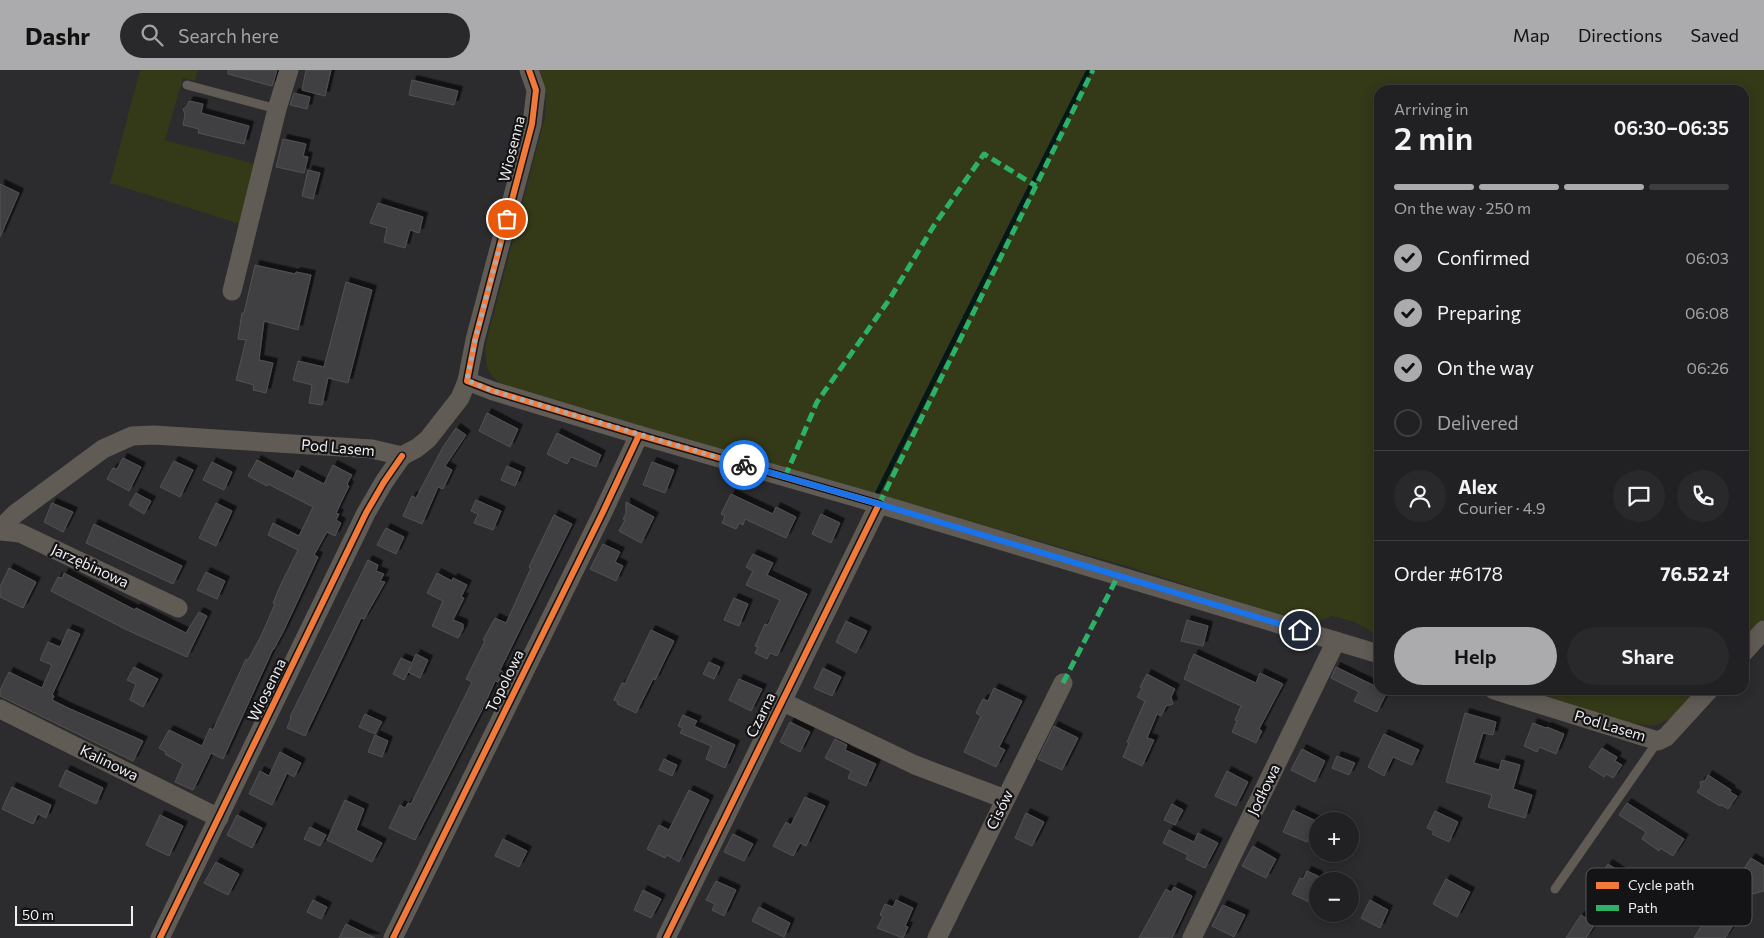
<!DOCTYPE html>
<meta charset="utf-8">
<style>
body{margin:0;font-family:Commissioner,sans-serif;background:#29282a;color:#f1f3f6;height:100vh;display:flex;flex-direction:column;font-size:19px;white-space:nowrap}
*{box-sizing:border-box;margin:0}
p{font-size:16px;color:#a2a3a5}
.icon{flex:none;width:28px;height:28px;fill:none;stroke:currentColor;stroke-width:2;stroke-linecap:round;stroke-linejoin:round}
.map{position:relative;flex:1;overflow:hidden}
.side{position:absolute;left:1374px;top:15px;width:375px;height:610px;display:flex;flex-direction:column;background:#212022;border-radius:15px;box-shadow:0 2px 12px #0003,0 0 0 1px #3e3e40}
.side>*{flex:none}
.controls{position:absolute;left:1309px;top:742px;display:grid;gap:10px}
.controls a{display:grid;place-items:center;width:50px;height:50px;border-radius:50%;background:#212022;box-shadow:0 2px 12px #0003,0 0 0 1px #3e3e40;font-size:25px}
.scale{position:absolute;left:15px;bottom:12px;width:118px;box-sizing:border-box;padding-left:5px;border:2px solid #efeef0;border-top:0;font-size:14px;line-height:18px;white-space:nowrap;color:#efeef0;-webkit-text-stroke:4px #141315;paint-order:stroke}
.pin{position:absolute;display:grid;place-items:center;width:42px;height:42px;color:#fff;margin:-21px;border:2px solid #fff;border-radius:50%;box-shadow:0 1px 5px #0007}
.courier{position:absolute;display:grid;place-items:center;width:50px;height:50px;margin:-25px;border:4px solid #1a73e8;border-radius:50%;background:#fff;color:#222;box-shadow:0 1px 6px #0007}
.overview em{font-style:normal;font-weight:600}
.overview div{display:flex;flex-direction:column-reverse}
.overview{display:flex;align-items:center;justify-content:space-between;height:85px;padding:0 20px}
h1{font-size:32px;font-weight:600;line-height:38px}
.bar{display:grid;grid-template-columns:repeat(4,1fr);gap:8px 5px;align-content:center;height:60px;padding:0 20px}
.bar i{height:6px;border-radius:4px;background:#3e3e40}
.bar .current{background:#abaaac}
.bar p{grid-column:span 4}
.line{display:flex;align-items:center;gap:12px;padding:0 20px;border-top:1px solid #3e3e40}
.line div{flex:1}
.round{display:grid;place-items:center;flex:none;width:52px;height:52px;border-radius:26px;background:#29282a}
ol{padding:0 20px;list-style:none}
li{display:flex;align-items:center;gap:15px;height:55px}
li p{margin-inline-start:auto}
li .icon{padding:5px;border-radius:50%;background:#abaaac;color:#111;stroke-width:4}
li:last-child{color:#a2a3a5}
li i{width:28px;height:28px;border:2px solid #3e3e40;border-radius:50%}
.action{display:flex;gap:10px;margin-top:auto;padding:10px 20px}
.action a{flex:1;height:58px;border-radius:30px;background:#abaaac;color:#111;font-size:20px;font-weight:600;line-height:58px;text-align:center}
.action a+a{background:#29282a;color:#f1f3f6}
header{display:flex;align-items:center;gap:30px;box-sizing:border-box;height:70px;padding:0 25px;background:#abaaac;color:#111}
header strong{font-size:24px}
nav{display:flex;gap:28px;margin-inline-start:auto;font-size:18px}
.search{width:350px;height:45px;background:#29282a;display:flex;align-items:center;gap:12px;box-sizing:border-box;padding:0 18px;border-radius:28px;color:#a2a3a5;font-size:19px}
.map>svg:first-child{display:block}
</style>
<header>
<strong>Dashr</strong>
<div class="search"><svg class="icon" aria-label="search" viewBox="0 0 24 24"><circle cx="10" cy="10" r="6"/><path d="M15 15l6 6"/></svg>Search here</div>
<nav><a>Map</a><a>Directions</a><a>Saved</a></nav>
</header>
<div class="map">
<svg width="1764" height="868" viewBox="0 0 1764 868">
<defs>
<filter id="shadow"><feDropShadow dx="4.5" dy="-4.5" stdDeviation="0" flood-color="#0009"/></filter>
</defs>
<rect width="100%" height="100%" fill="#2c2b2e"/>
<!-- green -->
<g fill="#343918">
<path d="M140 0H198L195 11 183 8 165 70 259 95 240 154 110 113Z"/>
<path d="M540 0H1764V549L1744 572V20H1379V572L1371 561 1355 552 1332 546 1310 555 1130 497 512 321C488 306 484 301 486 273L545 47 546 25Z"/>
<path d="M1525 620H1700L1674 648 1654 656 1630 653Z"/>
</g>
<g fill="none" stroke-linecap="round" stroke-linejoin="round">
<!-- stream -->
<path stroke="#041819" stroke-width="5" d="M878 422 1089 0"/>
</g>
<!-- building -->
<g fill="#414042" stroke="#525253" filter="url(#shadow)">
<path d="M228 0H277L272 16 228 4Z"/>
<path d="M306 0H331L325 26 302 20Z"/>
<path d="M412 10 458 21 454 35 409 25Z"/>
<path d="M294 23 310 27 307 39 290 35Z"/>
<path d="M189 31 203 34 201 43 249 56 244 74 198 63 199 59 183 55 185 44 183 39 187 36Z"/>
<path d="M283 69 306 74 303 86 308 87 304 103 276 97Z"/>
<path d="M308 100 320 103 313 129 302 126Z"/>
<path d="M0 114 19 123 0 167Z"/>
<path d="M378 133 423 147 419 163 410 160 405 178 384 172 387 158 370 153Z"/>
<path d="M255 195 295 204 296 202 311 205 298 260 264 251 259 290 273 293 266 323 253 320 254 315 236 310 246 270 238 269 242 243H244Z"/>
<path d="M346 212 372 220 348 313 328 308 322 335 309 333 312 315 293 310 298 291 324 297Z"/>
<path d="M487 343 518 359 510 377 479 361Z"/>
<path d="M456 358 466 365 445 396 452 400 443 419 438 417 422 454 403 446 412 426 416 428 443 377Z"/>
<path d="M557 363 601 385 596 397 571 387 567 394 547 384Z"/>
<path d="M123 388 141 397 129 421 107 409 113 398 117 399Z"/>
<path d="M257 390 293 409 297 400 324 414 333 395 352 405 347 414 349 416 336 443 339 444 336 450 341 453 335 466 327 462 314 485 318 487 284 560 274 579H273L223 689 211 683 193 720 175 712 183 694 165 684 166 682 159 678 169 660 202 676 210 658 213 660 246 589 248 590 261 566 275 534 273 533 281 514 298 480 268 465 273 453 299 466 313 437 268 414 267 416 248 406Z"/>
<path d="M174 391 193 400 180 427 160 417Z"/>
<path d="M212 392 232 402 224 420 203 410Z"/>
<path d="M652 392 674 400 665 423 643 415Z"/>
<path d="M507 396 521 402 515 416 501 410Z"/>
<path d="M136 423 151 431 144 444 129 435Z"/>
<path d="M731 424 773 444 776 437 796 447 786 468 745 449 743 455 739 453 736 459 722 453 725 446 721 444Z"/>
<path d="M476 430 501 441 493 460 474 453 478 444 471 441Z"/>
<path d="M626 432 654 447 641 473 619 461 625 450 623 449 626 443Z"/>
<path d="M52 433 73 442 63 462 44 452Z"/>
<path d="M216 433 232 441 216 476 199 468Z"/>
<path d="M821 444 840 453 831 473 812 464Z"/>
<path d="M554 445 572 454 500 600 503 602 498 612 495 611 484 636 415 770 389 758 400 735 405 738 408 733 411 734 472 612 466 609 485 571 483 570 495 548 506 553 531 498 529 497Z"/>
<path d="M94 454 182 496 173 514 86 473Z"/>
<path d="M386 458 404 467 396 484 377 475Z"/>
<path d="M603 474 620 482 615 492 623 496 616 511 590 499Z"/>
<path d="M753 484 773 493 767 505 807 524 777 586 770 583 767 589 755 583 758 577 755 576 765 554 768 555 780 530 746 515 753 501 746 497Z"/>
<path d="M368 490 378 495 376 501 384 504 380 511 385 512 364 549 361 548 305 666 287 658 291 648 290 647Z"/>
<path d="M9 498 36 512 23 538 0 527V517Z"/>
<path d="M206 502 225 511 217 529 197 520Z"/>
<path d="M64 503 135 540 136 538 186 563 199 542 207 546 187 587 125 559 51 521 58 507 62 508Z"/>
<path d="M437 503 452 511 453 508 467 515 461 527 464 528 453 550 463 554V559L458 568 432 556 443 531 427 523Z"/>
<path d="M734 528 748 534 739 556 724 550Z"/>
<path d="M1187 550 1208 556 1203 576 1181 571Z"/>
<path d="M846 551 867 561 856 583 836 572Z"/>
<path d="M68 559 80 564 52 625 54 626 52 630 68 638 143 671 133 691 0 626V620L9 602 42 618 52 595 40 590 48 572 60 577Z"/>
<path d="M651 560 674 571 655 610 653 609 636 643 617 634 618 632 614 630 622 613 625 614Z"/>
<path d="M416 584 428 590 420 608 408 602 411 596 404 610 393 604 401 588 412 593Z"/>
<path d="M1194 584 1256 613 1260 603 1283 614 1259 659 1262 661 1256 673 1232 662 1237 651 1235 650 1241 636 1184 609 1189 597H1188Z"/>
<path d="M709 592 720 597 714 609 703 604Z"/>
<path d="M134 597 158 609 143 637 130 630 136 614 127 610Z"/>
<path d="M1336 597 1379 618V620L1387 622 1377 642 1354 631 1359 622 1331 608Z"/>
<path d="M823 598 841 607 832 626 814 618Z"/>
<path d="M1147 604 1175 619 1171 627 1173 634 1166 636 1161 646 1157 644 1147 668 1154 670 1142 696 1123 687 1129 673 1127 672 1145 631 1137 627 1142 618 1140 617Z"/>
<path d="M739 609 762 619 751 641 729 630Z"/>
<path d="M994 618 1022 631 999 677 1005 680 996 697 964 682 981 646 976 643 983 629 988 631Z"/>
<path d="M1465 643 1496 652 1493 665 1483 663 1474 693 1499 700 1502 690 1520 695 1513 719 1532 725 1525 748 1488 737 1492 725 1446 712Z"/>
<path d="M365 644 382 652 375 664 359 657Z"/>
<path d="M683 645 697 651 694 656 735 675 725 698 706 689 711 676 680 663 683 658 678 656Z"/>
<path d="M790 652 810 662 800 682 780 672Z"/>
<path d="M1533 653 1546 658 1547 657 1564 664 1556 684 1539 677 1537 682 1524 676Z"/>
<path d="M1054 656 1078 668 1062 700 1038 689Z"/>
<path d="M1384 664 1419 680 1412 695 1393 687 1384 706 1368 697Z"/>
<path d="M375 665 388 671 382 687 368 682Z"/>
<path d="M835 669 847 675 845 680 876 694 866 716 848 708 851 701 825 688Z"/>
<path d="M1602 678 1617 687 1615 691 1622 695 1613 708 1606 704 1604 707 1589 697Z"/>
<path d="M1302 679 1325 691 1315 712 1291 700Z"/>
<path d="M280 682 301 693 294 707 287 703 272 735 249 724 260 701 269 706Z"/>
<path d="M1337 686 1355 693 1349 705 1332 698Z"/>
<path d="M664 689 677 695 672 706 659 700Z"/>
<path d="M66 700 103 718 96 734 59 716Z"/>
<path d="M1227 701 1248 712 1236 736 1215 726Z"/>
<path d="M1708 705 1731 720 1730 722 1737 726 1728 739 1721 735 1720 736 1697 722 1701 717 1700 712 1705 711Z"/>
<path d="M12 717 51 735 46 748 38 744 33 754 2 739Z"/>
<path d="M689 720 709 730 679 792 667 785 665 788 647 779 659 755 669 760Z"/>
<path d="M805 727 825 736 806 776 800 773 793 786 773 776 786 752 791 755Z"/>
<path d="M345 730 364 739 356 760 382 773 372 792 327 770Z"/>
<path d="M1627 733 1684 769 1673 786 1660 778 1659 781 1642 769 1646 762 1619 745Z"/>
<path d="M1172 734 1183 740 1175 755 1164 750Z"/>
<path d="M1293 740 1316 751 1307 772 1283 762Z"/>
<path d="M1435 741 1458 752 1449 772 1432 764 1434 761 1427 758Z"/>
<path d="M1026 743 1044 752 1032 776 1015 768Z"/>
<path d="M160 745 183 756 169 786 146 775Z"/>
<path d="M237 745 262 758 252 778 227 765Z"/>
<path d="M310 757 326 765 320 776 304 769Z"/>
<path d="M1169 760 1194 772 1198 763 1218 773 1205 798 1186 789 1188 785 1163 773Z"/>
<path d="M733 764 753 774 744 791 724 782Z"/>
<path d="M503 769 527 781 519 797 495 786Z"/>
<path d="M1253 776 1276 789 1266 808 1242 796Z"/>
<path d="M1751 788 1764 796V821L1752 824 1741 817 1748 807 1741 803Z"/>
<path d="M216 792 239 804 228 825 204 813Z"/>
<path d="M1608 794 1630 808 1614 833 1604 826 1599 827 1598 822 1592 819Z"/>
<path d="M1307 801 1318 806V836L1292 824 1300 808 1303 809Z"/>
<path d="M1446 809 1470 822 1457 847 1433 834Z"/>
<path d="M716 811 736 820 724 846 712 840 715 834 706 830Z"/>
<path d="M1174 817 1192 826 1172 868H1139L1166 819 1171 822Z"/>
<path d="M643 820 661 829 651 848 634 840Z"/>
<path d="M313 830 327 837 321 849 307 842Z"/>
<path d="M896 830 913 838 905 856 908 857 903 868 877 858 883 847 880 845 885 834 893 837Z"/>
<path d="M1370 830 1388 840 1380 858 1361 848Z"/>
<path d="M1704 833 1735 852 1725 868H1694L1704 852 1696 847Z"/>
<path d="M1223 835 1245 845 1234 867 1212 856Z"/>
<path d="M759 837 790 853 784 867 752 851Z"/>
<path d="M1581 845 1595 854 1586 868H1566Z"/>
<path d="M346 854 375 868H339Z"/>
</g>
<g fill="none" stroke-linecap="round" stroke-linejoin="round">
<!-- service -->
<g stroke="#605b55" stroke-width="9">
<path d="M187 15 277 39"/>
<path d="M1555 819 1658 671"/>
</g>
<!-- minor -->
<g stroke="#605b55" stroke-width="19">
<path d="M232 221 277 39 289 0"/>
<path d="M467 311 493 321 639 365 879 434 1379 584"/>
<path d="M0 459 15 444 103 379 132 366 154 365 372 379 402 386 417 378 428 369 460 328 467 311 475 270 532 54 536 20 529 0"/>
<path d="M0 461 20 463 178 538"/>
<path d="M1744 582 1764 560"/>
<path d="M1494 620 1658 671 1666 667 1709 620"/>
<path d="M781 631 915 695 1005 729"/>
<path d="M0 639 219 748"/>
<path d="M160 868 366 443 384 412 402 386"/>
<path d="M393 868 603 442 639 365"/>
<path d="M666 868 879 434"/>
<path d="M937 868 1063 613"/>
<path d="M1192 868 1336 571"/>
</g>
<!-- quiet -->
<g stroke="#2db169" stroke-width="5" stroke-dasharray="10 5" stroke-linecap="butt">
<path d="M785 407 817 332 889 230 933 157 984 84 1036 116"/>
<path d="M879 434 1093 0"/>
<path d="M1063 613 1118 506"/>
</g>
<!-- cycleway casing -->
<g stroke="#141315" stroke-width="9">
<g id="cycleway">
<path d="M529 0 536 20 532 54 475 270 467 311 493 321 639 365 879 434 666 868"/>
<path d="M160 868 366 443 384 412 402 386"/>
<path d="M393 868 603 442 639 365"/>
</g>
</g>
<!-- cycleway -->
<use href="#cycleway" stroke="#f17a3a" stroke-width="6"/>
</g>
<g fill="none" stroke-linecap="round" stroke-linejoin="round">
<!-- done -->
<path stroke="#abaaac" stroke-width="5" stroke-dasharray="0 9" d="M507 149 475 270 467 310 493 321 744 395"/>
<!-- route -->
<path stroke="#1a73e8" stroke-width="6" d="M744 395 879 434 1300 560"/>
</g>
<g text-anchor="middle" stroke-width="4.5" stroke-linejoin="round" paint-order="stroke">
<!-- street labels -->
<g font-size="15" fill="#efeef0" stroke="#141315">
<text transform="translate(512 79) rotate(-76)" y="5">Wiosenna</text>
<text transform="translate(338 378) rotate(5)" y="5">Pod Lasem</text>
<text transform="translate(90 496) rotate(25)" y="5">Jarzębinowa</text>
<text transform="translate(505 611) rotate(-64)" y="5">Topolowa</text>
<text transform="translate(267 620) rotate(-64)" y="5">Wiosenna</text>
<text transform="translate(761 645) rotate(-64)" y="5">Czarna</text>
<text transform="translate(1610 656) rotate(17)" y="5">Pod Lasem</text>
<text transform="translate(109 693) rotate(26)" y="5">Kalinowa</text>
<text transform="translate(1264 720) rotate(-64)" y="5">Jodłowa</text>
<text transform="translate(1000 740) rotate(-64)" y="5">Cisów</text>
</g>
</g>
<!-- legend -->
<rect x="1586" y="798" width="166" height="58" rx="8" fill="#141315" stroke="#565557" stroke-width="1"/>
<rect x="1596" y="812" width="23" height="7" fill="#f17a3a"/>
<rect x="1596" y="835" width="23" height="6" fill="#2db169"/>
<g font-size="14" fill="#efeef0">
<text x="1628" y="820">Cycle path</text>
<text x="1628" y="843">Path</text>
</g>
</svg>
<div class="controls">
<a>+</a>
<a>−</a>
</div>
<div class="scale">50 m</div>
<div class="pin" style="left:507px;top:149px;background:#ea580c"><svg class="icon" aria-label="bag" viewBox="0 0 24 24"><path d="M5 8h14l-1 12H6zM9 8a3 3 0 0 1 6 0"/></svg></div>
<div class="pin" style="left:1300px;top:560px;background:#1f2937"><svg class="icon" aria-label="home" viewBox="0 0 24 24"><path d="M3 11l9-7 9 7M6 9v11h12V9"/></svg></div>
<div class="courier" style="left:744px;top:395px"><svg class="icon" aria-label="bike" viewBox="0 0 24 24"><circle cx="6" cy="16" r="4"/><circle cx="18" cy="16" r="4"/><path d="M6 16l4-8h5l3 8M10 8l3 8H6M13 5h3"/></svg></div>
<section class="side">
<div class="overview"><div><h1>2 min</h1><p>Arriving in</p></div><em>06:30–06:35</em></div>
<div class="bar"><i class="current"></i><i class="current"></i><i class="current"></i><i></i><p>On the way · 250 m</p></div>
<ol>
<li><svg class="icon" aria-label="check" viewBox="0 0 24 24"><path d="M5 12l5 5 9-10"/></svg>Confirmed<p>06:03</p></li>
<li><svg class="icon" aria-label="check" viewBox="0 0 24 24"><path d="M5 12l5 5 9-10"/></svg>Preparing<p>06:08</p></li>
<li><svg class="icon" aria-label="check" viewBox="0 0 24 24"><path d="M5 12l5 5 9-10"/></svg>On the way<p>06:26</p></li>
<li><i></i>Delivered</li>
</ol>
<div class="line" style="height:90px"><a class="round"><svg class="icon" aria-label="person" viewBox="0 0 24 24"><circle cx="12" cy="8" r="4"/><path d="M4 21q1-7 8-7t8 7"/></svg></a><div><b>Alex</b><p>Courier · 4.9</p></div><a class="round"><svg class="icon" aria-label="chat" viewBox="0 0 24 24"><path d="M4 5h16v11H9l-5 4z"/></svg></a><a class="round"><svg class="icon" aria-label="phone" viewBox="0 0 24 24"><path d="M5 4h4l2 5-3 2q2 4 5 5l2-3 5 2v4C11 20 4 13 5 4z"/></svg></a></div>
<div class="line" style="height:65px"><div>Order #6178</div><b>76.52 zł</b></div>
<div class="action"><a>Help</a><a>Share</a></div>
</section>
</div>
